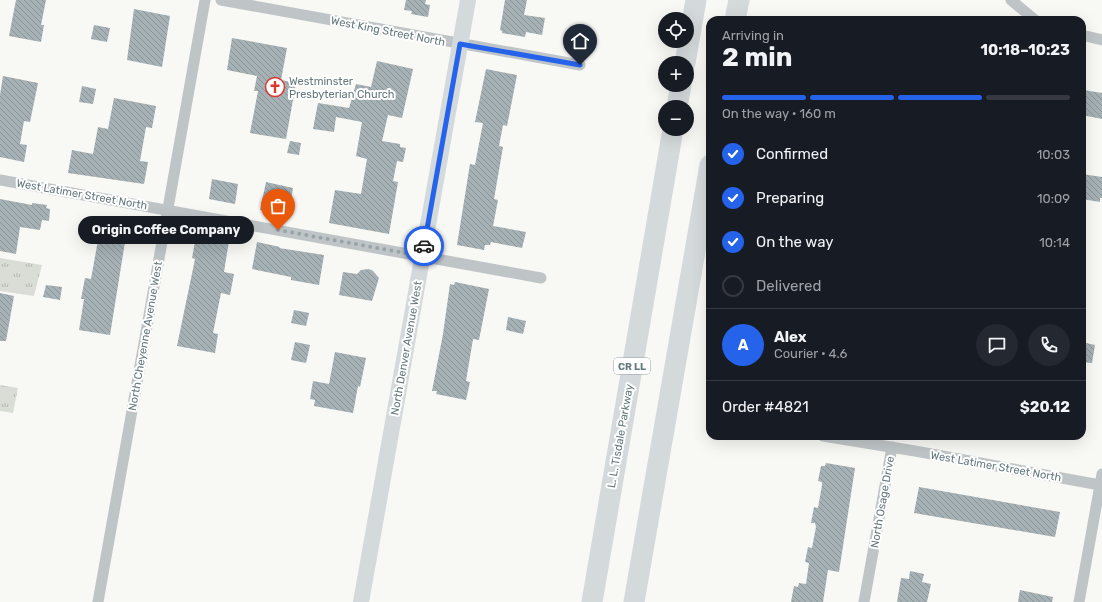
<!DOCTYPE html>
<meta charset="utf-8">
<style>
body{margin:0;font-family:Rubik,sans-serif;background:#242831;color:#f1f3f6;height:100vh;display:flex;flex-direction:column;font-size:15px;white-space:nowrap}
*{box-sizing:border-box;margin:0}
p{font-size:13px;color:#9ea1a6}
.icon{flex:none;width:22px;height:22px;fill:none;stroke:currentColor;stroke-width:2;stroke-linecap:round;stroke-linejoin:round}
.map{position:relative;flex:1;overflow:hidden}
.panel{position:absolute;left:706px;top:16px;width:380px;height:424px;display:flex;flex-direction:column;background:#171b24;border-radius:12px;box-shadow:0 4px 16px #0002}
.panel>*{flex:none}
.buttons{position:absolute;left:658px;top:12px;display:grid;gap:8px}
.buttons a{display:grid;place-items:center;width:36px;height:36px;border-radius:50%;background:#171b24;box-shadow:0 4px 16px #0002;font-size:20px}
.pin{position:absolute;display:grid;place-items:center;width:34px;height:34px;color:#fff;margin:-41px -17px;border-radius:50% 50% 50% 0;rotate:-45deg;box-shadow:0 0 4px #0007}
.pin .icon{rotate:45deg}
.courier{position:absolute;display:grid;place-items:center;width:40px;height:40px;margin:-20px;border:3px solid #2563eb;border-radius:50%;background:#fff;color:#222;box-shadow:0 1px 5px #0007}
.bubble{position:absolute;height:28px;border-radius:14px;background:#171b24;box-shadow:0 4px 16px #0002;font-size:13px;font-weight:700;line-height:28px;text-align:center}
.headline em{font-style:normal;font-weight:700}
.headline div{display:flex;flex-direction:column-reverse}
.headline{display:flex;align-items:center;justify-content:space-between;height:68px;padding:0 16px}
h1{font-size:26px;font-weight:700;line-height:30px}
.bar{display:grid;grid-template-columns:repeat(4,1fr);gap:6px 4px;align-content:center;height:48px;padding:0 16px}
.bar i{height:5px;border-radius:3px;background:#363941}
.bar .active{background:#2563eb}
.bar p{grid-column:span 4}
.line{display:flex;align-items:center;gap:10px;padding:0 16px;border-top:1px solid #363941}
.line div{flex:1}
.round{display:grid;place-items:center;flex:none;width:42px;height:42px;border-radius:21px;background:#242831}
ol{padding:0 16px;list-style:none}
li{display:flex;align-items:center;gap:12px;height:44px}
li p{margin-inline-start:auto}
li .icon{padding:4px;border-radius:50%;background:#2563eb;color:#fff;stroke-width:4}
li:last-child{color:#9ea1a6}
li i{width:22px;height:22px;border:2px solid #363941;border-radius:50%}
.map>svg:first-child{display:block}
</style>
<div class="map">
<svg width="1102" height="602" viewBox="0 0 1102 602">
<defs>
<pattern id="grass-tufts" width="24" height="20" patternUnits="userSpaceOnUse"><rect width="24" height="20" fill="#d9ddd5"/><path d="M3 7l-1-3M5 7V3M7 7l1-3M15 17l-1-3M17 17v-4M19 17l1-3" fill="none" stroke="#b4b8b2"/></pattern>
<pattern id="building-back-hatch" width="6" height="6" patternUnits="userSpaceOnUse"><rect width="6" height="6" fill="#a6b1b5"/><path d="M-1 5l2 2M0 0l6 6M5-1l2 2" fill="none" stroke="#8b9598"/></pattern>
</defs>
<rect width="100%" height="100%" fill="#f8f8f5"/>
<!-- grass -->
<g fill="url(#grass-tufts)">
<path d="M0 258 42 265 34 296 0 291Z"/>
<path d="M0 385 18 388 13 413 0 411Z"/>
</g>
<!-- building -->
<g fill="url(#building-back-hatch)">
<path d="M16 0H46L41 25H44L41 42 9 36Z"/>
<path d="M406 0H426L425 4 430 5 428 17 411 14 412 11 404 10Z"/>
<path d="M505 0H527L524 15 545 18 542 35 526 32 525 37 502 33V31L500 30Z"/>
<path d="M134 9 170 16 162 67 127 60Z"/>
<path d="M94 25 110 28 107 42 91 39Z"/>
<path d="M232 38 287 48 281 80 296 83 286 139 250 133 258 91H254L257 76 227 70Z"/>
<path d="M377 61 413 69 402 118 388 115 382 141 400 144V147L406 148 403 162 397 161 393 181 398 182 389 234 329 223 335 190 361 194 367 159 356 156 362 122 336 117 334 132 313 129 318 103 349 108 356 84 371 87Z"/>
<path d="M486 69 517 75 507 126 503 125 499 146 503 147 494 199 498 200 493 226 526 232 522 248 491 242 490 245H485L484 250 457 245 470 164 475 165 483 123 475 122Z"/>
<path d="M3 76 38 83 30 122 24 121 20 144 27 145 24 162 0 157V95Z"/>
<path d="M82 86 96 89 93 104 79 102Z"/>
<path d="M1084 90 1102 93V119L1082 115V95Z"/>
<path d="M114 98 156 106 152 128 146 127 140 161 148 162 144 184 68 173 72 150 93 154 98 127 108 129Z"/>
<path d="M290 141 301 143 299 155 287 153Z"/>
<path d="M1082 174 1102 177V198H1100V202L1082 199Z"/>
<path d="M212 179 238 184 235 204 209 199Z"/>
<path d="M266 182 293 188 288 216 260 210Z"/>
<path d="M0 199 32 205V203L47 205 46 208 50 209 49 221 42 220 40 230 20 227 16 254 0 251Z"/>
<path d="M110 217 129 220 128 227 132 228 130 242H125L110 335 79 330 84 299H81L85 278 91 279 98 240 92 239 96 219 109 222Z"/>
<path d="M196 236 229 241 224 272 234 274 230 295 221 293 213 333 218 334 215 353 177 346 195 259 192 258Z"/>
<path d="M257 242 280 247 279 248 324 255 319 285 291 280V277L252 269Z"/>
<path d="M369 269 373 271 379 278 372 301 339 295 343 272 357 274 361 270Z"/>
<path d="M455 282 489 289 479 340 473 339 466 381 470 382 466 400 436 394 437 391H432L443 334 450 284 454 285Z"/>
<path d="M46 285 62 287 60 300 43 297Z"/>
<path d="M0 293 14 296 6 341H0Z"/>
<path d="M294 310 309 313 306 326 291 323Z"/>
<path d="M508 317 526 321 523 334 506 330Z"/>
<path d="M295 342 310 345 306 363 291 360Z"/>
<path d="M1082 342 1095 345 1092 363 1082 362Z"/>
<path d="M335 352 366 358 360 387 358 386 353 413 314 406 315 400 310 399 313 381 329 384Z"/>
<path d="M826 463 855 468 839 572 828 570 823 602H791L794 586 798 587 799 583 806 584 809 563 805 562 808 547 812 548 816 527 815 523H811L814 507 818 508 822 485V482L818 481 821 466H825Z"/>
<path d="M919 487 1060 512 1055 537 914 513Z"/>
<path d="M910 571 924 574 922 582 931 584 927 602H897L901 578 909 579Z"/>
<path d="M1020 590 1053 597 1052 602H1018Z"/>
</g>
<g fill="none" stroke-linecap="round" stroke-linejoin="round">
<!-- street -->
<g stroke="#bfc5c7" stroke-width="11">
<path d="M221 0 580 65"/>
<path d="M1011 0 1035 20"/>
<path d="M1082 35 1102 40"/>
<path d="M0 180 541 278"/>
<path d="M823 436 915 451 1100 485"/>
<path d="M98 602 205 0"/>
<path d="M864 602 892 447"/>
<path d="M1079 602 1102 474"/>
</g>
<!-- secondary -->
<path stroke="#d4d9db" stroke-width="16" d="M361 602 468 0"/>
<!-- highway -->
<g stroke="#d4d9db" stroke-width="21">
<path d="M735 20 739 0"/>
<path d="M685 63 696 0"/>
<path d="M677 107 681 85"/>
<path d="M592 602 673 129"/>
<path d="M634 602 710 165"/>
</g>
</g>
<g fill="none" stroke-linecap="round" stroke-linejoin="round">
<!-- done -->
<path stroke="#98a5a8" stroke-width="4" stroke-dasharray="0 7.2" d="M278 230 422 256 424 246"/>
<!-- route -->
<path stroke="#2563eb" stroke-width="5" d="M424 246 460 44 580 65"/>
</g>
<!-- icons -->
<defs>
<g id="church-ring" transform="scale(1)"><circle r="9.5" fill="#fff" stroke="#dd3830" stroke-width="1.5"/><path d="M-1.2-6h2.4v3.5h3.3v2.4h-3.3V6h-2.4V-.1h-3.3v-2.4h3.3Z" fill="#dd3830"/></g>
</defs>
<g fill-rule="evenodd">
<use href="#church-ring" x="275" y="87"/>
</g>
<g text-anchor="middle" stroke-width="4" stroke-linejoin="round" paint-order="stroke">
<!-- shield labels -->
<rect fill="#fff" stroke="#92a1a5" stroke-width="1" x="614" y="358" width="36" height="16" rx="3"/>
<g font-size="10" font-weight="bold" fill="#64797f">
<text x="632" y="370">CR LL</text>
</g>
<!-- street labels -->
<g font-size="11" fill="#64797f" stroke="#fff">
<text transform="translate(388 31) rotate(11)" y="4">West King Street North</text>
<text transform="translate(82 194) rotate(10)" y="4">West Latimer Street North</text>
<text transform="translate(145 336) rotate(-80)" y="4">North Cheyenne Avenue West</text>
<text transform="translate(406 348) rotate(-80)" y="4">North Denver Avenue West</text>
<text transform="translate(620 436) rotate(-80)" y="4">L. L. Tisdale Parkway</text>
<text transform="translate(996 466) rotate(10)" y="4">West Latimer Street North</text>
<text transform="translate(882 502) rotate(-80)" y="4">North Osage Drive</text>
</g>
<!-- poi labels -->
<g font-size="11" fill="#64797f" stroke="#fff" text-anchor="start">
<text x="289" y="85">Westminster<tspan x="289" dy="13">Presbyterian Church</tspan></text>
</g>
</g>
</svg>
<div class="buttons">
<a><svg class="icon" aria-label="locate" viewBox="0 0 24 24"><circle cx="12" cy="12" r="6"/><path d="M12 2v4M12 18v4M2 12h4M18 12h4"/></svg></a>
<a>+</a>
<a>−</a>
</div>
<div class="pin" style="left:278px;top:230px;background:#ea580c"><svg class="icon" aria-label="bag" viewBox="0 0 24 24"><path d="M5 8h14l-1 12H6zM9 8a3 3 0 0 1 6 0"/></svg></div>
<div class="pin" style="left:580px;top:65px;background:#1f2937"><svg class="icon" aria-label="home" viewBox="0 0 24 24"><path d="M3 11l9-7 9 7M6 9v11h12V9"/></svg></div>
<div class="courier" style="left:424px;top:246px"><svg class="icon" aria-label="car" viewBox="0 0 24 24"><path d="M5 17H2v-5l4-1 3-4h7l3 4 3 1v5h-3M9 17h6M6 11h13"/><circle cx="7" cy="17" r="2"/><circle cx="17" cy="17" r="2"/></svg></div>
<div class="bubble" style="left:78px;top:216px;width:176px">Origin Coffee Company</div>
<section class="panel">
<div class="headline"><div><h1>2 min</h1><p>Arriving in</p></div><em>10:18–10:23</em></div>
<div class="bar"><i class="active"></i><i class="active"></i><i class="active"></i><i></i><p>On the way · 160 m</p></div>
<ol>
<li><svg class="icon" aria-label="check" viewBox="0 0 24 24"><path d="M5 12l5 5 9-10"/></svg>Confirmed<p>10:03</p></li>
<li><svg class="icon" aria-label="check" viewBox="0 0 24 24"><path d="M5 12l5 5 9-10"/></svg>Preparing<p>10:09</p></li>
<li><svg class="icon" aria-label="check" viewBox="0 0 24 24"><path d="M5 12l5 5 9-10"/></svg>On the way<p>10:14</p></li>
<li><i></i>Delivered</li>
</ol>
<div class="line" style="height:72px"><b class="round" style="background:#2563eb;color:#fff">A</b><div><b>Alex</b><p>Courier · 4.6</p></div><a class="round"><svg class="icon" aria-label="chat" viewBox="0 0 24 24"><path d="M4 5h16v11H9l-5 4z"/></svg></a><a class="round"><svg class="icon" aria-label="phone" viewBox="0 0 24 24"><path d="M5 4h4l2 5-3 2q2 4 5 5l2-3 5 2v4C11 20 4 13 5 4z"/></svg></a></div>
<div class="line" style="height:52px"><div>Order #4821</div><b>$20.12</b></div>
</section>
</div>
